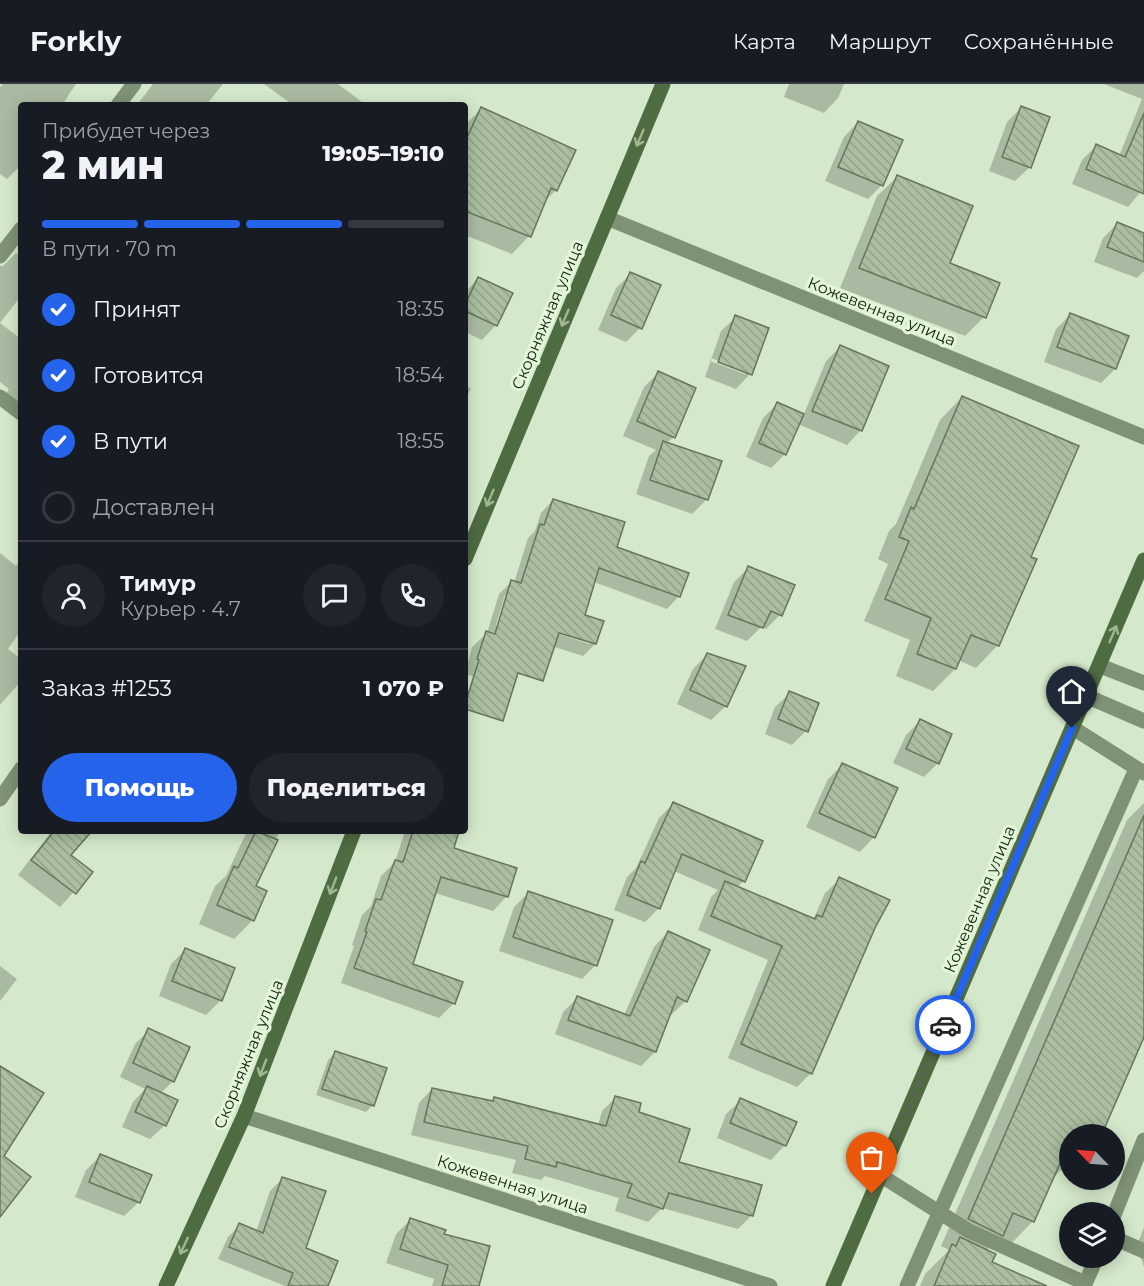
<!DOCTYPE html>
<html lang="ru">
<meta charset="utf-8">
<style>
body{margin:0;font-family:Montserrat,sans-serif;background:#20242c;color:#f1f3f6;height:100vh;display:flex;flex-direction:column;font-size:22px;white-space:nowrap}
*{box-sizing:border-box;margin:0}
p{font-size:20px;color:#9ea1a6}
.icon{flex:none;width:33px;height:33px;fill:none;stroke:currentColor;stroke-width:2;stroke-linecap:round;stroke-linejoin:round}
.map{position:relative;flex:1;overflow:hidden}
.drawer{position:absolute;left:18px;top:18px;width:450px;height:732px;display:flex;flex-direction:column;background:#171b24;border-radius:6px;box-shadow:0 3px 15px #0003}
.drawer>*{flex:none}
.needle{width:39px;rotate:295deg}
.controls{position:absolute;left:1059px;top:1040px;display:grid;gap:12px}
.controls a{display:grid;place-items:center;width:66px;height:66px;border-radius:50%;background:#171b24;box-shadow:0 3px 15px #0003;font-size:30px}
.pin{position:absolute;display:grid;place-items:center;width:51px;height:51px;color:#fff;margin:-62px -26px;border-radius:50% 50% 50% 0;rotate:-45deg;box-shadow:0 0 6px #0007}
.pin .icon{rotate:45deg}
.courier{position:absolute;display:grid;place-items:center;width:60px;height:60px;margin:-30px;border:4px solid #2563eb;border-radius:50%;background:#fff;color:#222;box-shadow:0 2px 8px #0007}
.headline em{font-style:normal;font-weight:800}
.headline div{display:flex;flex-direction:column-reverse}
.headline{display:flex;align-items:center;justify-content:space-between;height:102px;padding:0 24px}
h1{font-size:39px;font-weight:800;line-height:45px}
.bar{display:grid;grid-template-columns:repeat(4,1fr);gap:9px 6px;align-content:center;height:72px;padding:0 24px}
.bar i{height:8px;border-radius:4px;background:#363941}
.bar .on{background:#2563eb}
.bar p{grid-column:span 4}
.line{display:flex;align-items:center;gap:15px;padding:0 24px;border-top:2px solid #363941}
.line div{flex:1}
.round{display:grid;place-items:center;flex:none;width:63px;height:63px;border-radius:32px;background:#20242c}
ol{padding:0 24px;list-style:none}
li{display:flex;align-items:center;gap:18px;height:66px}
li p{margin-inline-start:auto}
li .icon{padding:6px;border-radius:50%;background:#2563eb;color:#fff;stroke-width:4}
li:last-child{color:#9ea1a6}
li i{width:33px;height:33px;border:3px solid #363941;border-radius:50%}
.action{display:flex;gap:12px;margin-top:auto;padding:12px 24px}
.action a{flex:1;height:69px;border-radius:36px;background:#2563eb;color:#fff;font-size:24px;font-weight:800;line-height:69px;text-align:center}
.action a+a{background:#20242c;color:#f1f3f6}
header{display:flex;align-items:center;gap:36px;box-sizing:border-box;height:84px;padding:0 30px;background:#171b24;border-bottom:2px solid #363941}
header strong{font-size:28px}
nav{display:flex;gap:33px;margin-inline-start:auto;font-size:21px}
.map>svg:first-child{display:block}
</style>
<header>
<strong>Forkly</strong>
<nav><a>Карта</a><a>Маршрут</a><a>Сохранённые</a></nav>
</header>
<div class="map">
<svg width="1144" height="1202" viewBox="0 0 1144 1202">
<defs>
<pattern id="building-back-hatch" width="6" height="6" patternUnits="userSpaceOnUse" patternTransform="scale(1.5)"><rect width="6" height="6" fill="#aabea1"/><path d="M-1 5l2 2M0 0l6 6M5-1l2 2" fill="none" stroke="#92a38a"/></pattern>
</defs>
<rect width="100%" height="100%" fill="#d4e9cb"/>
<!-- shadow -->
<g fill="#0003" fill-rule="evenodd">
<path d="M3 0H76L62 21H21V81L7 95 0 90V3Z"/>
<path d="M153 0H223L206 21H137Z"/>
<path d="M264 0H338L366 21H293Z"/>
<path d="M789 0H844L838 14 824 29 784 13Z"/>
<path d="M1104 0H1144V104L1128 123 1072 100 1082 76 1096 62 1119 72 1142 15Z"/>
<path d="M1022 23 1030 83 1015 97 989 87 1007 38Z"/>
<path d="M481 25 556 106 544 118 529 152 512 170 465 151V41Z"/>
<path d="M858 38 882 101 868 115 825 97 844 53Z"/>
<path d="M897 93 948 180 984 233 965 252 840 204 877 112Z"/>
<path d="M1117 140 1144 150V187L1137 194 1094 178 1103 154Z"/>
<path d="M16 169 21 173V212L0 239 21 255V323L6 310 9 305 0 298V182H3Z"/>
<path d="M631 190 640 244 626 258 598 246 616 204Z"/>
<path d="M478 195 496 241 482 256 465 248V208Z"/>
<path d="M1070 231 1115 285 1101 299 1044 278 1056 245Z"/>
<path d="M736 233 750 290 736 305 705 293 721 247ZM711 274 745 287V290L710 277Z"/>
<path d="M840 263 861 346 847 361 798 340 785 370 771 384 746 373 763 334 777 320 803 332 826 277Z"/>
<path d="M658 289 673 353 667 359 707 415 692 430 636 410 649 372 656 366 623 352 644 303Z"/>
<path d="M465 302 471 304 465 317Z"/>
<path d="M962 313 1030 474 1035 476 998 561 976 584 958 576 955 585 933 607 896 592 910 556 864 537 888 480 878 475 889 447 896 440 940 336Z"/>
<path d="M553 416 679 512 667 525 594 498 584 532 595 560 583 572 548 561 544 564 489 547 485 596 465 590 472 563 487 549 499 510 511 498 514 499 528 454 535 447 541 429ZM505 511H508L499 542 496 541ZM553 545 590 557V560L552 548Z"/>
<path d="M0 469 16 482 21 475V546L8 565 21 575V597L0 621Z"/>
<path d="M748 484 780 531 766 545 761 543 747 557 715 545 734 498Z"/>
<path d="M707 571 726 622 711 636 677 620 693 585Z"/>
<path d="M790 609 806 647 792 661 765 650 775 623Z"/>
<path d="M920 637 938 679 924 693 893 679 906 651Z"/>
<path d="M842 681 874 753 860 768 806 743 828 695Z"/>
<path d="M1144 719V950L1100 1050H1070V1077L1052 1095 1033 1137 1006 1165 994 1159 986 1167 990 1179 1030 1202H920L925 1190 949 1166 941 1162 1127 736Z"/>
<path d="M673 720 743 797 737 804 813 836 825 809 840 795 874 843 811 989 797 1003 728 974 768 876 698 846 711 813 718 806 674 787 659 824 645 838 614 826 627 793 636 784 659 734Z"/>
<path d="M52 747H90L69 772 91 789 60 823 18 791Z"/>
<path d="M247 747H280L254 803 253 836 234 855 199 840 215 802 226 792Z"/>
<path d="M405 747H457L452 765 507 812 493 827 435 809 411 881 454 919 439 934 341 899 354 862 352 861 362 831 371 822 381 792 395 778Z"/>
<path d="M529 808 596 881 582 895 499 867 514 823Z"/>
<path d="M668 848 686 917 671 931 669 930 655 968 641 982 555 950 563 928 577 914 624 931 654 863Z"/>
<path d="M185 866 221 916 206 931 159 912 171 880Z"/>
<path d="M0 882 17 895 0 917Z"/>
<path d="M149 946 173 997 160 1010 165 1041 150 1055 122 1043 133 1018 145 1005 120 993 135 960Z"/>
<path d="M335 969 373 1021 366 1028 316 1011 328 976Z"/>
<path d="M432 1005 491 1018 494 1015 598 1041 602 1027 615 1014 637 1028 677 1079 752 1131 738 1145 662 1124 648 1138 615 1127 619 1114 545 1092 541 1096 512 1089 516 1076 411 1051 419 1019Z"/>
<path d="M741 1016 785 1061 771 1076 717 1054 726 1030Z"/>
<path d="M100 1072 139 1118 124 1132 75 1113 86 1086Z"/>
<path d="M282 1095 324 1108 290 1202H285L218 1175 228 1153 240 1141 256 1148 270 1107Z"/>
<path d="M410 1136 442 1151 478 1202H432L434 1195 386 1179 396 1150Z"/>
<path d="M1144 1143V1183L1139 1169V1156Z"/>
</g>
<!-- building -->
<g fill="url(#building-back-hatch)" stroke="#64775c" stroke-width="1.5">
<path d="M1021 22 1050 33 1031 84 1002 73Z"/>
<path d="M481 23 576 66 557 107 551 104 531 153 465 127V58Z"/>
<path d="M1144 29V110L1086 85 1096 60 1125 73Z"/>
<path d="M858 37 903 56 883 102 838 83Z"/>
<path d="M897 91 973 122 950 179 1000 199 986 234 859 184Z"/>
<path d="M1117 138 1144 149V178L1107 163Z"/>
<path d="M630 188 661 201 642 245 611 231Z"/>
<path d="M478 193 513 209 497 242 465 227V221Z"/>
<path d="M1070 229 1129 252 1116 285 1057 263Z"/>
<path d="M735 231 769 244 752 291 718 278Z"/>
<path d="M840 261 889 282 862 347 812 327Z"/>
<path d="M658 287 696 304 675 354 637 337Z"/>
<path d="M962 312 1079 362 1031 473 1037 475 999 562 971 551 956 585 917 570 931 534 885 515 909 457 899 453 911 423 914 425Z"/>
<path d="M777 318 804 330 786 371 759 359Z"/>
<path d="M663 357 722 377 708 416 650 396Z"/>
<path d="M553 415 625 438 617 463 689 489 680 513 599 484 585 531 604 537 596 560 559 549 543 597 518 589 503 637 465 625V620L479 576 477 575 486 547 495 550 511 496 521 499 540 440 544 441Z"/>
<path d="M748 482 795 501 782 532 771 527 763 544 728 531Z"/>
<path d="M707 569 746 582 727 623 690 606Z"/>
<path d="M789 607 819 619 808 648 778 635Z"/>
<path d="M920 635 952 650 939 680 906 665Z"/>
<path d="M842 679 898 704 875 754 819 729Z"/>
<path d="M673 718 763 757 745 798 682 770 660 825 627 811 641 777 645 779Z"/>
<path d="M1144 731V953L1102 1050H1070V1078L1062 1075 1034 1138 1013 1129 1003 1152 968 1135Z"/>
<path d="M54 747H92L71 771 93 788 76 810 31 776Z"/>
<path d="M256 747 278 756 256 802 267 807 254 837 217 821 234 782 238 784Z"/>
<path d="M413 747H459L454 764 517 784 508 813 441 793 413 880 463 898 455 920 354 884 367 848 365 847 376 815 381 816 395 776 403 778Z"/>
<path d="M839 793 890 816 875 844 812 990 741 960 782 862 711 832 725 797 815 835 817 831 822 833Z"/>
<path d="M528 807 613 836 597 882 513 853Z"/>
<path d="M668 847 710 866 687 918 677 913 656 968 568 936 577 912 630 932Z"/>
<path d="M185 864 235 884 222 917 172 897Z"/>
<path d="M148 944 190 963 174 998 133 979Z"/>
<path d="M335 967 387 984 374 1022 322 1005Z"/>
<path d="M0 982 44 1009 4 1072 31 1093 0 1133Z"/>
<path d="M147 1002 178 1016 166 1042 135 1028Z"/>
<path d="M432 1004 493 1017 494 1013 606 1042 615 1012 641 1019 639 1028 690 1045 679 1078 762 1101 753 1132 669 1109 663 1125 627 1113 632 1100 557 1078 556 1083 525 1075 528 1062 424 1038Z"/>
<path d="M740 1014 797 1038 786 1062 730 1039Z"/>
<path d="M100 1070 152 1091 140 1119 89 1098Z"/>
<path d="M282 1093 326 1107 306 1164 338 1177 328 1202H288L293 1189 229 1163 239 1139 263 1149Z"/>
<path d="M410 1134 446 1146 444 1150 490 1162 479 1202H442L448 1181 400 1165Z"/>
<path d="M960 1153 996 1170 992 1178 1047 1202H934L952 1160 956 1162Z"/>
</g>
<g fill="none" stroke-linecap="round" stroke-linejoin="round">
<!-- lane -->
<g stroke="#7e9276" stroke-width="15">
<path d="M118 21 134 0"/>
<path d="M607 134 1144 353"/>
<path d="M0 172 21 145"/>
<path d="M1100 582 1144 599"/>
<path d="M1086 612 1144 637"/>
<path d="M1073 644 1144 689"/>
<path d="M244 1032 770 1202"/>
<path d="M880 1091 969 1147 1085 1199"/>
<path d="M1114 1131 1144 1056"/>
<path d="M1114 1154 1144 1167"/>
<path d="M907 1202 1136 685"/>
<path d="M1084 1202 1097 1173"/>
</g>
<!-- street -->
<g stroke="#7e9276" stroke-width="15">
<path d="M0 313 21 329"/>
<path d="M0 715 21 685"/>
</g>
<!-- secondary -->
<g stroke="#4f6b42" stroke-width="15">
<path d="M465 475 663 0"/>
<path d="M166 1202 244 1032 354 747"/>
<path d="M833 1202 1144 476"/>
</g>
</g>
<!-- one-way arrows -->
<defs><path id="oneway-shaft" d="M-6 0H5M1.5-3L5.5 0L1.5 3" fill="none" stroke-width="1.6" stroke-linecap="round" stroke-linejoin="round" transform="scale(1.5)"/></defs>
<g stroke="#9fb894">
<use href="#oneway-shaft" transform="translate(640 54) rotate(113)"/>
<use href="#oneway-shaft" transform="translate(565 234) rotate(113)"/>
<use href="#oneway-shaft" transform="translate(490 414) rotate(113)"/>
<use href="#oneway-shaft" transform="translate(1113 550) rotate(-67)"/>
<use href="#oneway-shaft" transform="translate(333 802) rotate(111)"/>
<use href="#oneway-shaft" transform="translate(263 984) rotate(111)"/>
<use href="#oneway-shaft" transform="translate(184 1162) rotate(115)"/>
</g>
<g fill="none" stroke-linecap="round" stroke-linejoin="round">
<!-- done -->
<path stroke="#5a6654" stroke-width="6" stroke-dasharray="0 10.8" d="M872 1110 945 941"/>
<!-- route -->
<path stroke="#2563eb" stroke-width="8" d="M945 941 1072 644"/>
</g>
<g text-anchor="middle" stroke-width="6" stroke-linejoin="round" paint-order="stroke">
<!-- street labels -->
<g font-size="16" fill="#181f14" stroke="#e1f7d8">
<text transform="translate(882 227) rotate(22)" y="6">Кожевенная улица</text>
<text transform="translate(547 231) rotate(-67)" y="6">Скорняжная улица</text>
<text transform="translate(979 815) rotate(-67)" y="6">Кожевенная улица</text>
<text transform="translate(248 970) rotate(-68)" y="6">Скорняжная улица</text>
<text transform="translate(513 1100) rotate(18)" y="6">Кожевенная улица</text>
</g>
</g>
</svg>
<div class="controls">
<a><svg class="needle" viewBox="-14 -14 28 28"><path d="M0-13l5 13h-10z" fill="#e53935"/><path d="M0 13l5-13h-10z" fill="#9ea1a6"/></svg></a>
<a><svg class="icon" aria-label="layers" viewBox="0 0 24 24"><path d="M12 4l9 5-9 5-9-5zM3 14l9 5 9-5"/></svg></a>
</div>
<div class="pin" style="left:872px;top:1110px;background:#ea580c"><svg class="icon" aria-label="bag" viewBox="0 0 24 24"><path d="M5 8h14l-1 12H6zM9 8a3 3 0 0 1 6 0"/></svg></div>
<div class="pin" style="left:1072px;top:644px;background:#1f2937"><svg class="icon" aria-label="home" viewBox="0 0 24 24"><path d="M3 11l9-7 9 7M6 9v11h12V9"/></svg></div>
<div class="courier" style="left:945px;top:941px"><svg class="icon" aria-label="car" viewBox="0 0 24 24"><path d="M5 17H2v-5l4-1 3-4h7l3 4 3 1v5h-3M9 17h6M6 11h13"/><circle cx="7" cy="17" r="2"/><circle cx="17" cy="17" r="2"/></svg></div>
<section class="drawer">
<div class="headline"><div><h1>2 мин</h1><p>Прибудет через</p></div><em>19:05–19:10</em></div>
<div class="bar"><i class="on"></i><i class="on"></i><i class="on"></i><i></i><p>В пути · 70 m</p></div>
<ol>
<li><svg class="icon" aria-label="check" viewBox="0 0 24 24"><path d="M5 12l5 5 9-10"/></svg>Принят<p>18:35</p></li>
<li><svg class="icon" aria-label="check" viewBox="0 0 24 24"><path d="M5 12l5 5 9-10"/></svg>Готовится<p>18:54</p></li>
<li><svg class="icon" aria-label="check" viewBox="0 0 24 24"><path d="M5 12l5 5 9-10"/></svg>В пути<p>18:55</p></li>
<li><i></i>Доставлен</li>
</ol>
<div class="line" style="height:108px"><a class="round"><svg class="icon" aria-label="person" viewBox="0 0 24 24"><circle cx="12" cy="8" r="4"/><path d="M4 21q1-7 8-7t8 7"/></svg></a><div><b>Тимур</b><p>Курьер · 4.7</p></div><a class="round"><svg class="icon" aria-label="chat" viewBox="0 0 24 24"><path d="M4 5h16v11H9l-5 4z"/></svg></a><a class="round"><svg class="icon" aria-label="phone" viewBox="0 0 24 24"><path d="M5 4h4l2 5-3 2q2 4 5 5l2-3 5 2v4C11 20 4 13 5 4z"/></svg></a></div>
<div class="line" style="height:78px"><div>Заказ #1253</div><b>1 070 ₽</b></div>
<div class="action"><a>Помощь</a><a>Поделиться</a></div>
</section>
</div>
